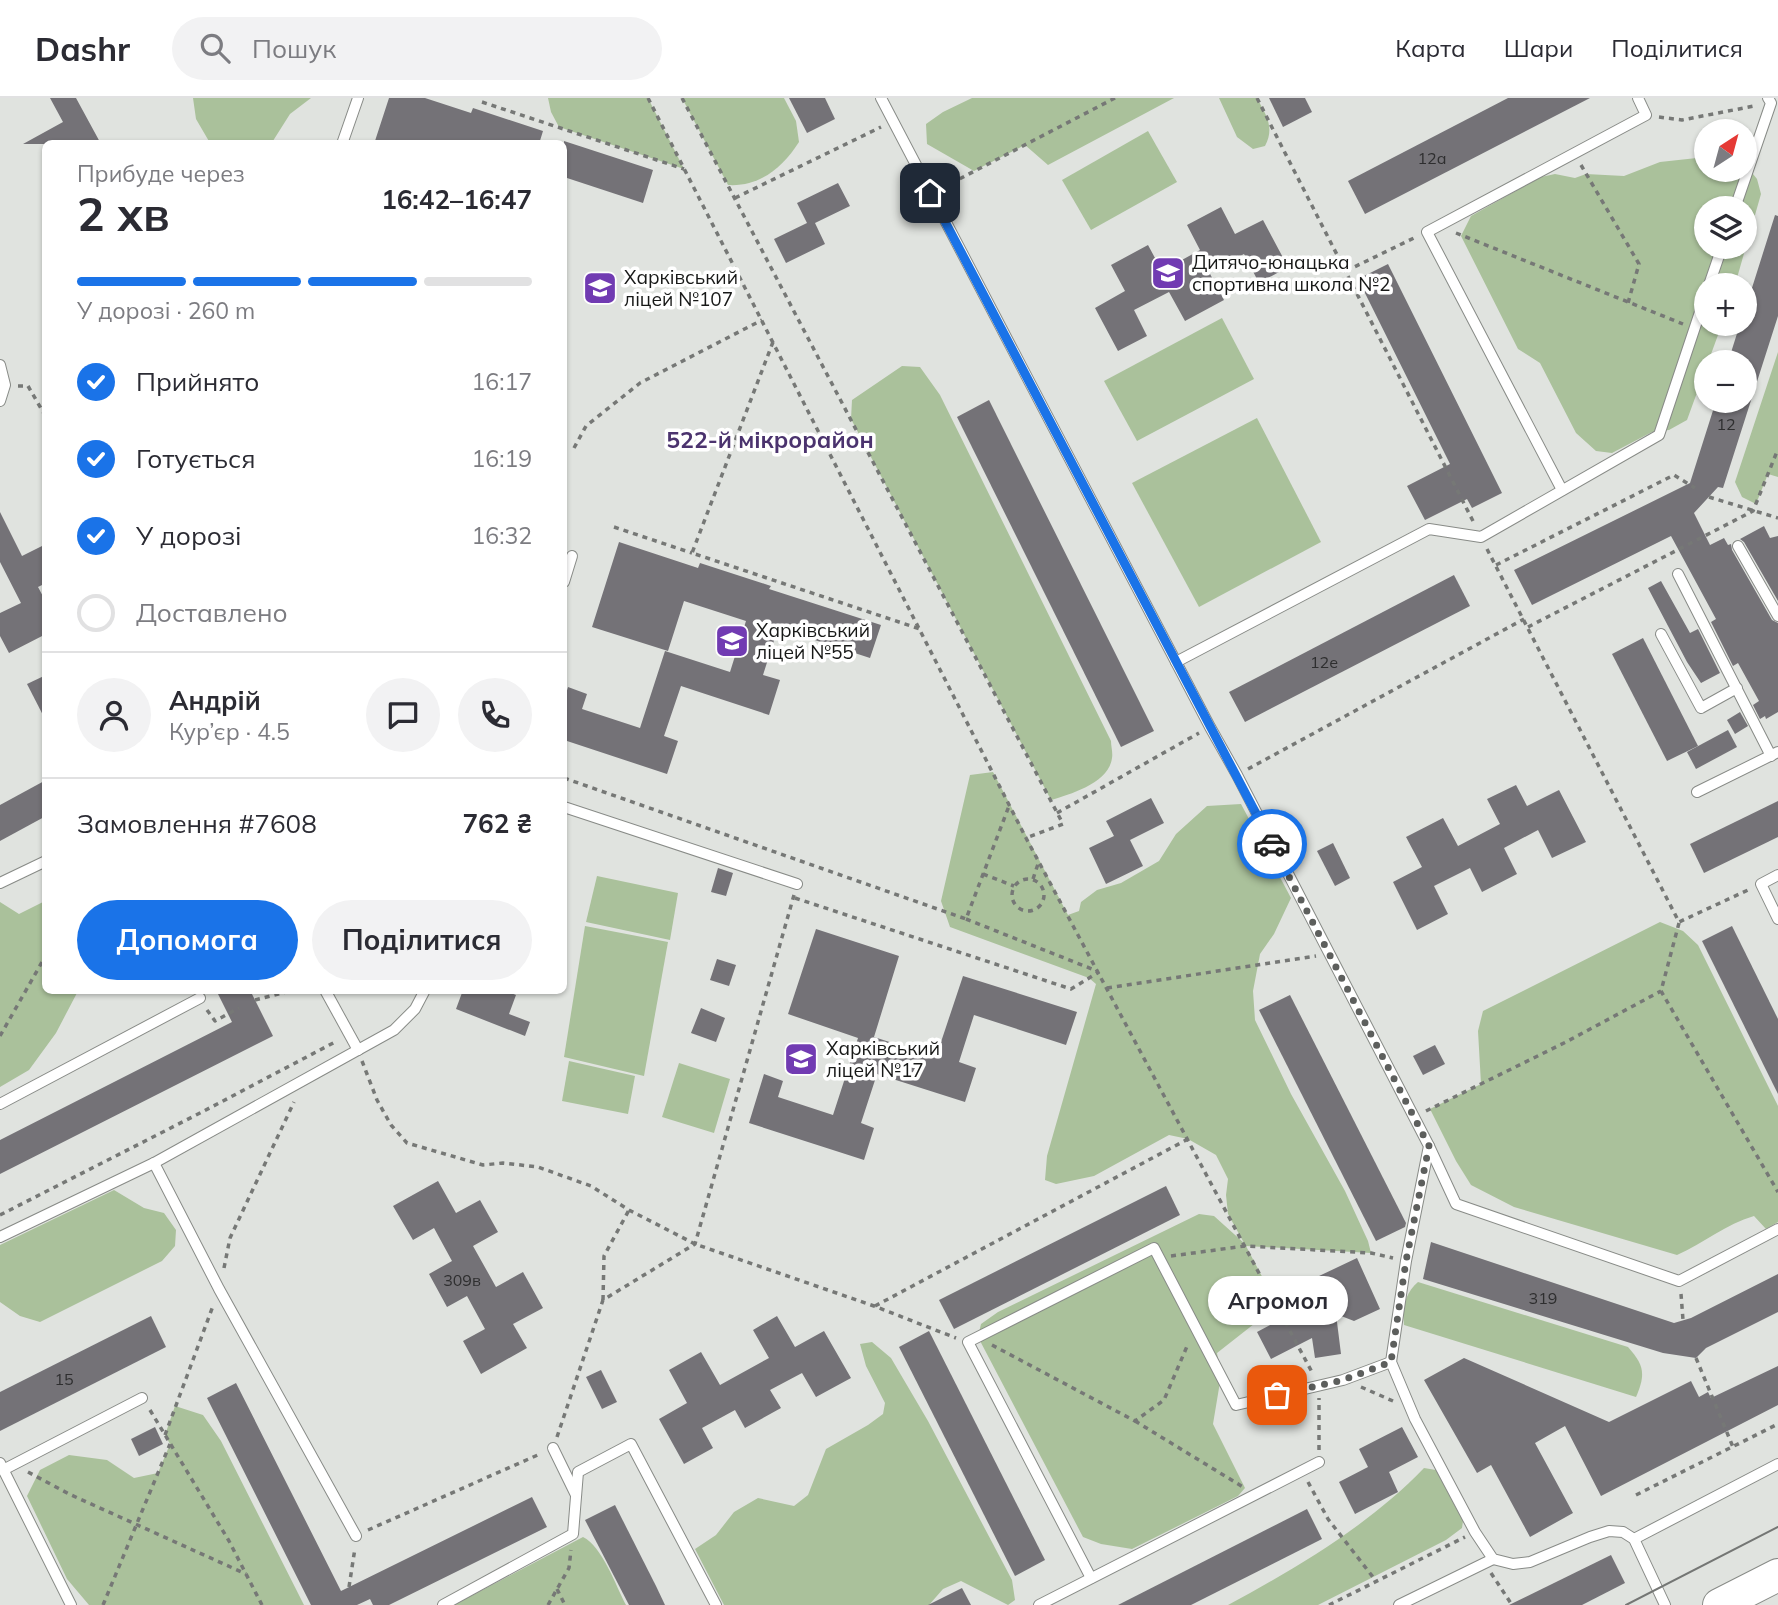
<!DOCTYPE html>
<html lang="uk">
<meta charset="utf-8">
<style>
body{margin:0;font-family:Mulish,sans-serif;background:#f2f2f3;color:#2b2b33;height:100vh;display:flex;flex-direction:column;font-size:26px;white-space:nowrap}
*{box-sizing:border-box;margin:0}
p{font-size:23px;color:#7c7c81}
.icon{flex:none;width:38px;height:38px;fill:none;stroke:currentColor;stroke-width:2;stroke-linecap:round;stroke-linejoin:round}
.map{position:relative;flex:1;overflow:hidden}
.details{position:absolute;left:42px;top:42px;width:525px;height:854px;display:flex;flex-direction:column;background:#fff;border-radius:10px;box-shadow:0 2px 5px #0004}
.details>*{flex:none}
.needle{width:46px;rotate:36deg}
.tools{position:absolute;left:1694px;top:21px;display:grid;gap:14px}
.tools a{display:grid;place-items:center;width:63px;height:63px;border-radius:50%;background:#fff;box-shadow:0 2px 5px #0004;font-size:35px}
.pin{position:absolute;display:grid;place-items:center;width:60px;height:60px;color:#fff;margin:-30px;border-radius:14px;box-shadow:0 4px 10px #0006}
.courier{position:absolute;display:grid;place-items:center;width:70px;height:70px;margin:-35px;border:5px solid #1a73e8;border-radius:50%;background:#fff;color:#222;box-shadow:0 2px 9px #0007}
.bubble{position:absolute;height:49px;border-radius:24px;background:#fff;box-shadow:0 2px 5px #0004;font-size:23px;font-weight:700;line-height:49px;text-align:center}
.overview em{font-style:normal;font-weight:700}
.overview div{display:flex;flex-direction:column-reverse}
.overview{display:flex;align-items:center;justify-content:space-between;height:119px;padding:0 35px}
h1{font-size:46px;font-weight:700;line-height:52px}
.bar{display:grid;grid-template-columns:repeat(4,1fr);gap:10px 7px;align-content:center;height:84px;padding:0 35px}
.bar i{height:9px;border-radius:5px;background:#e1e1e2}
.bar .on{background:#1a73e8}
.bar p{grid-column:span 4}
.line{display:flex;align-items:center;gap:18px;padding:0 35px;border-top:2px solid #e1e1e2}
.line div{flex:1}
.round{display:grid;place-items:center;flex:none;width:74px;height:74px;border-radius:37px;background:#f2f2f3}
ol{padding:0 35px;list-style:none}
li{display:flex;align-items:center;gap:21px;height:77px}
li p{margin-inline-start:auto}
li .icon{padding:7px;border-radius:50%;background:#1a73e8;color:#fff;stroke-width:4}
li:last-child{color:#7c7c81}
li i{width:38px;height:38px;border:4px solid #e1e1e2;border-radius:50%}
.button{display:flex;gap:14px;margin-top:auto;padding:14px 35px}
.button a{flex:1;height:80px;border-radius:42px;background:#1a73e8;color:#fff;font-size:28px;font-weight:700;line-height:80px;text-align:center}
.button a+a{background:#f2f2f3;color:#2b2b33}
header{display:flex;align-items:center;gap:42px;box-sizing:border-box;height:98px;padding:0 35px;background:#fff;border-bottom:2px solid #e1e1e2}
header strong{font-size:33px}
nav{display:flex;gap:38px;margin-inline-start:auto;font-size:24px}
.search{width:490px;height:63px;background:#f2f2f3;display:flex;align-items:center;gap:18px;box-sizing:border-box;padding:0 24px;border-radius:38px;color:#7c7c81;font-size:26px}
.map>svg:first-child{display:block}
</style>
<header>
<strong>Dashr</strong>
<div class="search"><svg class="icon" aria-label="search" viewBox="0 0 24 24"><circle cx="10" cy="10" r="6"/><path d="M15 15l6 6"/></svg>Пошук</div>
<nav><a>Карта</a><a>Шари</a><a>Поділитися</a></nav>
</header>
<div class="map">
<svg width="1778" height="1507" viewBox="0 0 1778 1507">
<rect width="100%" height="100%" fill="#e0e3df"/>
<!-- green -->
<g fill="#aac19b" fill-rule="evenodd">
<path d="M193 0H311L290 16 271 46 210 45 196 21Z"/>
<path d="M548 0H648L684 71 559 29 551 14Z"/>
<path d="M682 0H784L796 23 799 44C783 69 760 89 728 87Z"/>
<path d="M972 0H1174L1048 67 1025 47 974 73 927 46 926 26 943 14Z"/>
<path d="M1219 0H1257C1266 17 1275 29 1265 48L1253 51 1237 39Z"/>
<path d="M1148 33 1177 84 1091 132 1062 82Z"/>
<path d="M1706 59V72L1749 71 1757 81 1761 96 1735 187H1706V226H1722L1687 322 1669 332 1652 334 1612 355 1596 353 1576 335 1540 265 1518 251 1461 138 1471 118 1541 79 1555 76 1575 80 1586 76 1624 78 1660 64ZM1706 110H1745V149H1706Z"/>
<path d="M1222 220 1254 281 1137 343 1104 283Z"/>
<path d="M1778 254V379L1768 376 1756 406 1742 399 1735 384Z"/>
<path d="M902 268 920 269 940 297 1111 643C1111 648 1113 655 1112 660 1109 685 1071 696 1051 702L851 321 852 302Z"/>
<path d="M1257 320 1321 444 1199 509 1132 385Z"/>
<path d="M993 674 1068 817 1079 813 1081 804 1097 792 1121 785 1159 763 1176 736 1207 708 1241 706 1291 800 1274 836 1260 856 1253 893 1255 922 1291 996 1345 1093 1368 1143 1371 1155 1246 1148 1276 1205 1268 1215 1217 1255 1221 1278 1213 1326 1245 1390 1238 1398 1132 1451 1101 1446 1083 1439 978 1239 981 1226 998 1214 1199 1116 1214 1118 1244 1145 1228 1116 1226 1097 1228 1081 1216 1057 1188 1041 1169 1037 1094 1078 1056 1086 1045 1082 1047 1058 1096 886 1089 880 950 829 941 803 970 677Z"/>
<path d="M597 778 678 795 670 842 586 824Z"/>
<path d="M45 803 46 892 78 893 56 935 29 972 0 989V804L19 816Z"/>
<path d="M1660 824 1683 833 1698 847 1778 1008V1124L1766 1131 1754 1118C1726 1126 1704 1145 1677 1157L1514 1109 1471 1087 1456 1063 1430 1011 1481 986 1478 933 1483 913Z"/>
<path d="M585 828 668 844 644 978 564 959Z"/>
<path d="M569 963 635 978 628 1016 562 1003Z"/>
<path d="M679 965 730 981 714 1035 662 1019Z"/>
<path d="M114 1092 144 1110 164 1115 176 1132 175 1148 162 1163 40 1224 20 1218 0 1204V1147Z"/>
<path d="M1418 1184 1628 1249C1644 1267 1646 1276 1636 1299L1404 1227C1402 1210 1405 1195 1418 1184Z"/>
<path d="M872 1244 891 1260 928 1323 1012 1482 1015 1502 1008 1507 961 1483 943 1491 929 1507H724L695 1451 716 1437 734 1414 758 1400 794 1408 808 1397 826 1351 868 1327 883 1316 885 1305 866 1268 860 1246Z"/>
<path d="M175 1308 203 1317 221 1343 304 1507H89L67 1481 27 1398 40 1372 69 1357 107 1362 134 1380 158 1375 170 1346 165 1337Z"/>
<path d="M1424 1370 1436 1372 1463 1423 1462 1430 1446 1442 1318 1507H1228C1298 1469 1368 1428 1424 1370Z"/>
<path d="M583 1439C602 1448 616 1488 626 1507H454Z"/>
</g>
<!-- building -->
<g fill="#747277">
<path d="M50 0H76L101 46H23L63 24Z"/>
<path d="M389 0H425L471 15 473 10 543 33 539 46H374Z"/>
<path d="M789 0H825L835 21 807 35Z"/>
<path d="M1269 0H1305L1312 14 1283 29Z"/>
<path d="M1508 0H1590L1365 116 1348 83Z"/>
<path d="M564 43 653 72 643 105 564 79Z"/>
<path d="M838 85 850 108 815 125 825 146 786 165 774 141 807 125 797 105Z"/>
<path d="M1221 109 1235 136 1263 122 1288 169 1259 185 1244 156 1209 174 1224 202 1185 223 1169 194 1134 212 1147 238 1118 253 1095 210 1125 193 1111 167 1148 147 1162 173 1200 152 1187 127Z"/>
<path d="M1775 117 1778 118V218L1723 390 1718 389 1694 415 1710 447 1724 440 1728 447 1731 446 1732 452 1772 522 1778 525V614L1766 621 1765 618 1760 621 1753 607 1759 603 1738 565 1733 568 1711 524 1716 521 1671 438 1532 507 1514 472 1690 385 1716 303H1745V264H1728L1740 226H1745V212Z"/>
<path d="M1388 166 1502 395 1472 410 1467 401 1425 422 1407 388 1450 366 1358 181Z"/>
<path d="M989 302 1154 633 1121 649 957 319Z"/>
<path d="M0 414 22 458 46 446V485L38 489 46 504V536L9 555 0 538V515L21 505 0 464Z"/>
<path d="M1764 428 1770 440 1778 438V503L1744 444 1740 441Z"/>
<path d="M619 444 698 470 700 465 771 488 769 491 881 527 870 560 778 530 763 577 780 582 769 617 681 588 664 638 678 643 667 676 564 642V603L568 589 587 596 582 611 640 630 665 553 730 574 746 523 684 503 668 553 592 529Z"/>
<path d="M1454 477 1470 508 1245 624 1229 594Z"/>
<path d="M1661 483 1690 535 1698 531 1720 575 1701 585 1687 564 1648 490Z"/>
<path d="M1643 540 1698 648 1667 663 1612 556Z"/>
<path d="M46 577V623L27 586Z"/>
<path d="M1740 614 1748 628 1735 636 1727 622Z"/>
<path d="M1728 632 1737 649 1696 671 1687 654Z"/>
<path d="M46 682V718L0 743V707Z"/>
<path d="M1516 687 1527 708 1559 692 1586 744 1552 760 1538 732 1504 750 1517 776 1482 794 1470 770 1434 788 1448 816 1417 832 1393 784 1422 769 1406 739 1443 720 1458 748 1500 726 1487 701Z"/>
<path d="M1151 700 1164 725 1130 742 1143 768 1106 786 1089 750 1114 738 1106 723Z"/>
<path d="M1778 703V739L1704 775 1690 746Z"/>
<path d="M1333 745 1350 780 1335 788 1317 753Z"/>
<path d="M718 770 733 775 726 798 711 794Z"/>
<path d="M1732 828 1778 921V996L1702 843Z"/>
<path d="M816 831 899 858 874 939 936 959 963 878 1077 914 1066 947 974 917 959 964 976 970 965 1004 877 976 861 1025 874 1030 864 1062 749 1025 764 976 783 983 778 999 833 1017 858 940 788 916Z"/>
<path d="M717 861 736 867 729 888 710 882Z"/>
<path d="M216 892H250L273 938 0 1076V1042L232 924Z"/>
<path d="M463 892H504L516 897 509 916 530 924 525 938 456 911Z"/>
<path d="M1290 897 1406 1125 1405 1129 1376 1143 1259 912Z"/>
<path d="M701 910 725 920 716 944 691 935Z"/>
<path d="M1435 947 1445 966 1423 977 1413 958Z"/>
<path d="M438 1083 456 1115 480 1102 498 1134 473 1148 496 1189 523 1174 543 1210 513 1226 527 1250 481 1276 463 1243 485 1231 467 1198 447 1209 429 1176 452 1163 434 1130 413 1142 393 1108Z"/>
<path d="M1166 1088 1180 1117 954 1231 939 1202Z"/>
<path d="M1431 1144 1674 1225 1691 1220 1778 1176V1214L1706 1250 1696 1260 1663 1255 1423 1181Z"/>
<path d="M1357 1160 1380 1211 1354 1223 1336 1216 1341 1256 1315 1260 1312 1240 1271 1261 1257 1234 1291 1216 1279 1197Z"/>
<path d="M151 1218 166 1249 0 1333V1294Z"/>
<path d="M777 1218 795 1249 824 1233 851 1280 816 1299 802 1275 770 1292 781 1310 745 1330 735 1312 702 1330 713 1350 684 1366 659 1321 687 1305 669 1272 701 1254 720 1287 769 1260 753 1232Z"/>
<path d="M929 1233 1045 1462 1015 1478 899 1249Z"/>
<path d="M1464 1260 1609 1324 1691 1283 1699 1299 1708 1294 1711 1300 1778 1268V1307L1601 1398 1565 1328 1535 1345 1573 1415 1530 1439 1491 1367 1477 1375 1424 1282Z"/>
<path d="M601 1272 617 1304 602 1311 586 1279Z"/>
<path d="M236 1285 341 1493 532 1399 547 1429 389 1507H373L370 1501 357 1507H311L207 1300Z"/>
<path d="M155 1329 163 1346 139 1358 131 1341Z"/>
<path d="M1402 1329 1418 1359 1389 1374 1398 1394 1355 1416 1339 1384 1368 1369 1359 1351Z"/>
<path d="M615 1407 656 1488 665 1507H629L585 1422Z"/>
<path d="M1307 1411 1322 1441 1191 1507H1118Z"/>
<path d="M1611 1457 1625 1485 1582 1507H1509Z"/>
<path d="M962 1490 971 1507H928Z"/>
</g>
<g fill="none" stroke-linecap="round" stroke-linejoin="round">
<!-- lane casing -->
<g stroke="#888b87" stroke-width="12">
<g id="lane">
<path d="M881 0 1210 629 1237 677 1429 1048 1406 1163 1391 1264 1415 1321 1475 1434 1493 1461 1513 1466 1530 1464 1590 1439 1609 1433 1623 1434 1634 1441 1665 1507"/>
<path d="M342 46 358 0"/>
<path d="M1735 110 1771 5 1768 0"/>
<path d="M1709 187 1722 149"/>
<path d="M0 267 5 287 0 303"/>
<path d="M1562 392 1427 134 1646 17 1638 0"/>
<path d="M1738 448 1778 518"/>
<path d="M1678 476 1771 658"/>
<path d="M564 484 572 458"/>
<path d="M1661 536 1701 610 1737 590"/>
<path d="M1176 564 1429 431 1481 439 1659 337 1706 196"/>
<path d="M1697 694 1778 654"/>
<path d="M564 709 797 786"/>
<path d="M1778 777 1761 786 1778 821"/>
<path d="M0 785 46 763"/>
<path d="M325 892 358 952"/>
<path d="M0 1006 200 900"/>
<path d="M1429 1048 1456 1106 1679 1183 1778 1131"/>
<path d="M154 1065 219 1191 356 1438"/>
<path d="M0 1139 154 1065 394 932 415 911 425 892"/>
<path d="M553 1350 576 1397"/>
<path d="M0 1365 71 1507"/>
<path d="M3 1372 142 1300"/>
<path d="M1634 1441 1778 1366"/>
<path d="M1091 1480 968 1244 1154 1150 1236 1307 1343 1282 1391 1264"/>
<path d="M443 1507 573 1436 578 1374 631 1346 716 1507"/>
<path d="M1039 1507 1319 1364"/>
<path d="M1399 1507 1493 1461"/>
</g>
</g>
<!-- primary casing -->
<g stroke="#888b87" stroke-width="34">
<path id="primary" d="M1719 1507 1778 1477"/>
</g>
<!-- path -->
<g stroke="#767876" stroke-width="3.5" stroke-dasharray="5 5" stroke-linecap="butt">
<path d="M648 0 1026 740 1313 1276"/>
<path d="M682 0 1063 726 1026 740"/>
<path d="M1257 0 1474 425"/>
<path d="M482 4 684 71"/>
<path d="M1659 19 1682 22 1754 8"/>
<path d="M1581 67 1639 166 1628 205"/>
<path d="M942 90 1115 0"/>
<path d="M735 100 881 29"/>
<path d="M1456 135 1683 226"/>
<path d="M1346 173 1416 139"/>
<path d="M773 244 692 455 920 531"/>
<path d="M18 288H28L46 319"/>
<path d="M574 350 586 328 640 285 762 222"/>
<path d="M1709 399 1778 420"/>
<path d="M614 429 692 455"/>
<path d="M1487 451 1679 824 1748 792"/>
<path d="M1496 467 1674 377 1695 390"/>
<path d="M1528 529 1753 413 1778 351"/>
<path d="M1248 671 1524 521"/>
<path d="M564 680 966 821 1009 708"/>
<path d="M1057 715 1199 635"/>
<path d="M983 776 1014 788"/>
<circle cx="1028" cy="797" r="16"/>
<path d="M1033 781 1039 763"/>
<path d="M795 800 1071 891 1099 874"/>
<path d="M966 821 1097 873"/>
<path d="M1679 825 1661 893 1778 1094"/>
<path d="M1107 890 1316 858"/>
<path d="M255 902 294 892"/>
<path d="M207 912 215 923 239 910"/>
<path d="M0 938 46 857"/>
<path d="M362 963 377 1002 391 1027 407 1045 483 1067 503 1065 538 1069 591 1088 629 1112 695 1146 874 1208 956 1240"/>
<path d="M1426 1013 1566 944 1661 893"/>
<path d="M0 1117 202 1014 337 943"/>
<path d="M1171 1158 1245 1148 1371 1155 1393 1160"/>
<path d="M224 1170 230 1140 294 1004"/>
<path d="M1681 1196 1683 1222"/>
<path d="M603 1202 604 1158 629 1112"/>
<path d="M875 1208 1188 1041"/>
<path d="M992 1247 1135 1323 1164 1302 1188 1246"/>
<path d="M1696 1260 1733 1349"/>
<path d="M1361 1289 1393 1303"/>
<path d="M150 1312 229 1443 262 1507"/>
<path d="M1135 1323 1243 1389"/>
<path d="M165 1337 213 1208"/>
<path d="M557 1339 603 1202 695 1146 794 797"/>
<path d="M1319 1352V1300"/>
<path d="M28 1374 69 1396 246 1476"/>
<path d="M1308 1384 1328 1421 1376 1483"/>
<path d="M1636 1397 1778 1326"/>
<path d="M368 1432 540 1356"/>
<path d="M1491 1475 1512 1507"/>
<path d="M349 1489 355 1450"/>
<path d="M557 1491 565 1507"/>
<path d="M103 1507 170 1346"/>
<path d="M548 1507 569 1470 571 1452"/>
<path d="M1329 1507 1465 1439"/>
</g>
<!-- lane -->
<use href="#lane" stroke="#fff" stroke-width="10"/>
<!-- primary -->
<use href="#primary" stroke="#fff" stroke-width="32"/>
<!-- tram -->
<path stroke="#747674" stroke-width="2" d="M1626 1507 1778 1429"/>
</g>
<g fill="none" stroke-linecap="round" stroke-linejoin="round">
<!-- done -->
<path stroke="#5d5f5d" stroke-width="7" stroke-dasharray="0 12.6" d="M1272 746 1429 1048 1406 1163 1391 1264 1343 1282 1277 1297"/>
<!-- route -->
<path stroke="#1a73e8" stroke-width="9" d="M930 95 1272 746"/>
</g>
<!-- icons -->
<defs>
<g id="school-square" transform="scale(1.75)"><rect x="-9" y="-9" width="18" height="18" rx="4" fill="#713bb2" stroke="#fff"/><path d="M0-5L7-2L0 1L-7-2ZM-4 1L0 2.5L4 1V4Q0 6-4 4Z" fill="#fff"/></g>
</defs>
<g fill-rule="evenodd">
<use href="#school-square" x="1168" y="175"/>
<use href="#school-square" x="600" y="190"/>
<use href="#school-square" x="732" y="543"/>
<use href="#school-square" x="801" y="961"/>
</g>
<g text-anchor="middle" stroke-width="7" stroke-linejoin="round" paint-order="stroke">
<!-- number labels -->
<g font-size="16" fill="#2e2e2f">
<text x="1432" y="66">12а</text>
<text x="1726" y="332">12</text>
<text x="1324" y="570">12е</text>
<text x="462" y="1188">309в</text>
<text x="1543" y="1206">319</text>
<text x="64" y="1287">15</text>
</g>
<!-- poi labels -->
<g font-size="19" fill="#171817" stroke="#fff" text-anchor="start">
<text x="1192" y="171">Дитячо-юнацька<tspan x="1192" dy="22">спортивна школа №2</tspan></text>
<text x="624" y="186">Харківський<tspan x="624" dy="22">ліцей №107</tspan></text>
<text x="756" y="539">Харківський<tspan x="756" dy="22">ліцей №55</tspan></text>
<text x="826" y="957">Харківський<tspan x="826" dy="22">ліцей №17</tspan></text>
</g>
<!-- quarter labels -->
<g font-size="23" font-weight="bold" fill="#4b336e" stroke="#fff">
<text x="770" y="350">522-й мікрорайон</text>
</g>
</g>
</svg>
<div class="tools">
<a><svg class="needle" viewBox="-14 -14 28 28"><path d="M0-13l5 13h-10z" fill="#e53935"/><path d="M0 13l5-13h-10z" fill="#7c7c81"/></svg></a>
<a><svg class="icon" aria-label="layers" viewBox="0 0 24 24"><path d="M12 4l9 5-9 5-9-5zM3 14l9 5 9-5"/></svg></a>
<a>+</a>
<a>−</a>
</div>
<div class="pin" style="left:1277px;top:1297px;background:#ea580c"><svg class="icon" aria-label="bag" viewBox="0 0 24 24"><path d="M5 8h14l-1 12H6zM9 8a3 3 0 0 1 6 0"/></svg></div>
<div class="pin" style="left:930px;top:95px;background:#1f2937"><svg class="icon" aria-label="home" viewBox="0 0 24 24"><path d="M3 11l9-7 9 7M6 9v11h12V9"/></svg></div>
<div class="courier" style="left:1272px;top:746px"><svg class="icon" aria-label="car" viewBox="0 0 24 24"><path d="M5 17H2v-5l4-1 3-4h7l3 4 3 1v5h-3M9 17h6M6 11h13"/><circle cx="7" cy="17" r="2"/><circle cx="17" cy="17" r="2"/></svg></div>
<div class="bubble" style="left:1208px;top:1178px;width:140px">Агромол</div>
<section class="details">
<div class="overview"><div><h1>2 хв</h1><p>Прибуде через</p></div><em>16:42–16:47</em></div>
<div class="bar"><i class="on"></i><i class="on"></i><i class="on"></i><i></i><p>У дорозі · 260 m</p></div>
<ol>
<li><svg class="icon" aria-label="check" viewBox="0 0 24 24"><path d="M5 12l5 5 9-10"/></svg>Прийнято<p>16:17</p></li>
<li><svg class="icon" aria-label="check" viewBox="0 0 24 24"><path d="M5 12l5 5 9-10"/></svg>Готується<p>16:19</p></li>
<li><svg class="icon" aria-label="check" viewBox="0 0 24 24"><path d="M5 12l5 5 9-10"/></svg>У дорозі<p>16:32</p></li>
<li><i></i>Доставлено</li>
</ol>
<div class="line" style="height:126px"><a class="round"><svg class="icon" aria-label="person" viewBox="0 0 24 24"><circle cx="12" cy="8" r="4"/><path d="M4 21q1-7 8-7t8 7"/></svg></a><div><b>Андрій</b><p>Кур’єр · 4.5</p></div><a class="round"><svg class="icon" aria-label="chat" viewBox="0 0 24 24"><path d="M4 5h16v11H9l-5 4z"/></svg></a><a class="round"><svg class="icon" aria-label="phone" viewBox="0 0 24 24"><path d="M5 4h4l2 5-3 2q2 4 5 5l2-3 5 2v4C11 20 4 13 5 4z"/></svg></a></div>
<div class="line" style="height:91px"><div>Замовлення #7608</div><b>762 ₴</b></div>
<div class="button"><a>Допомога</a><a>Поділитися</a></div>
</section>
</div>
